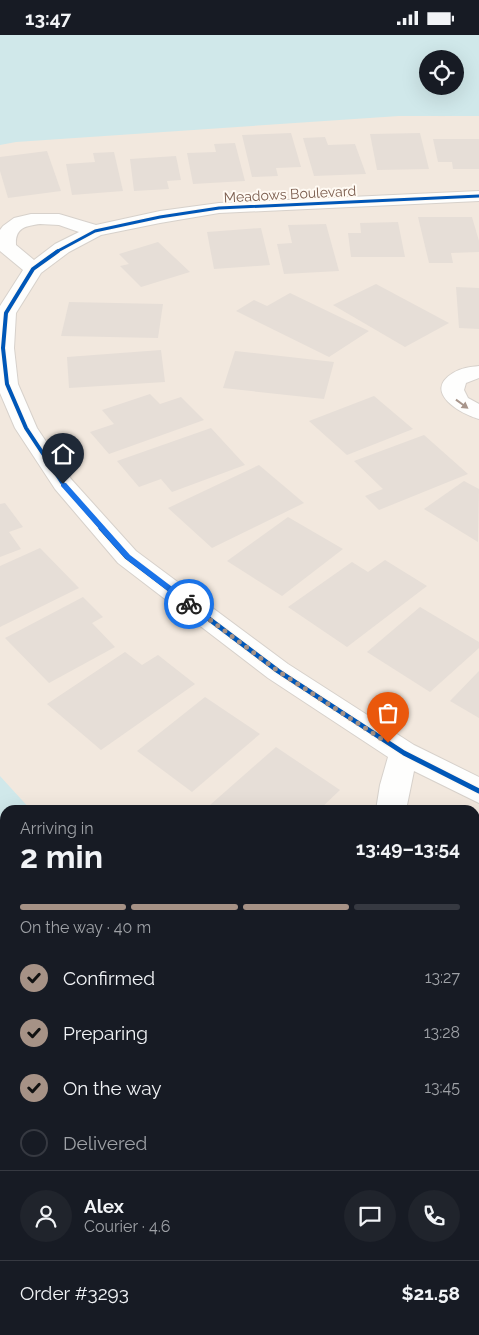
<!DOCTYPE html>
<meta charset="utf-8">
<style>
body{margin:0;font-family:Raleway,sans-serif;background:#20242c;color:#f1f3f6;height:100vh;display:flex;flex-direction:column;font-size:19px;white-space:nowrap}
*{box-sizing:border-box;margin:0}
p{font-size:16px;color:#9ea1a6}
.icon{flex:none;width:28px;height:28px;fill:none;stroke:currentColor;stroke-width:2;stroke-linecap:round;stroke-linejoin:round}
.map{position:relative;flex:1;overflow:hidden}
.details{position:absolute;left:0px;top:770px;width:480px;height:530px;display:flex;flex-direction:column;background:#171b24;border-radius:15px 15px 0 0;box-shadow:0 5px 20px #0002}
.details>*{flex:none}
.buttons{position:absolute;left:419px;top:15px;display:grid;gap:10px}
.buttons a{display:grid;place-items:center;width:45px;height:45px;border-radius:50%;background:#171b24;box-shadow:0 5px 20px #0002;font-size:25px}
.pin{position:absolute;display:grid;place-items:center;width:42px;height:42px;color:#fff;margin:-51px -21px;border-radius:50% 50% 50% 0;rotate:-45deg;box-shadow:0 0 5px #0007}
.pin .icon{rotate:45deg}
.courier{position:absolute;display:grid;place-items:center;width:50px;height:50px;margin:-25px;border:4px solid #1a73e8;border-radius:50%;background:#fff;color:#222;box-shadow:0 1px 6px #0007}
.overview em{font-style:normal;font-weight:700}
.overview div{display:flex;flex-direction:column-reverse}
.overview{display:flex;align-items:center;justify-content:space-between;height:85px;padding:0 20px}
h1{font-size:32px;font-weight:700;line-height:38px}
.bar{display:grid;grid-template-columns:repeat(4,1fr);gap:8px 5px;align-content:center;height:60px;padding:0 20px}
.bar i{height:6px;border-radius:4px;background:#363941}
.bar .current{background:#a69286}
.bar p{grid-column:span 4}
.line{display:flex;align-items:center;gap:12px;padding:0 20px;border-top:1px solid #363941}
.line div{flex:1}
.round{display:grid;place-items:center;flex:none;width:52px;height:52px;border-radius:26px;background:#20242c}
ol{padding:0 20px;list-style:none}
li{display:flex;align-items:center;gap:15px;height:55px}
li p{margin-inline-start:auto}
li .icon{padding:5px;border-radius:50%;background:#a69286;color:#111;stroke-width:4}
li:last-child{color:#9ea1a6}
li i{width:28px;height:28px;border:2px solid #363941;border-radius:50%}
.status{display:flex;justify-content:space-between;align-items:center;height:35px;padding:0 25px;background:#171b24;direction:ltr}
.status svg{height:14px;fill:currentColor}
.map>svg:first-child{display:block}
</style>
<div class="status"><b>13:47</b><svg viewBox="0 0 49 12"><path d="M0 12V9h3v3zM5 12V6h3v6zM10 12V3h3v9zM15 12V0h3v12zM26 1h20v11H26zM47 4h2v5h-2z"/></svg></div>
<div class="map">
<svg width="479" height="1300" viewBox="0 0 479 1300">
<rect width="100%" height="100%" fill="#f9f5f0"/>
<!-- residential -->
<path fill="#f2e8de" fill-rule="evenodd" d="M0 51 479 52V1300H0ZM5 775H475V1295H5Z"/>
<!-- water -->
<g fill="#d0e8ea" fill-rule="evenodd">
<path d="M0 0H479V81H399L16 107 0 110ZM428 24H455V51H428Z"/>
<path d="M0 741 31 775H5V1295H475V1131H479V1300H0Z"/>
</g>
<!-- building -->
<g fill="#e6ded7">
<path d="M291 98 301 132 276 133 278 141 252 142 242 100Z"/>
<path d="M420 98 429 134 377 135 370 99Z"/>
<path d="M325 102 328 110 355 109 366 139 314 141 303 103Z"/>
<path d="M433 104H479V134H453L452 127H438Z"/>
<path d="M235 108 245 146 193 149 187 118 216 117 214 109Z"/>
<path d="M47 116 61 156 8 163 0 136V122Z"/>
<path d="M114 117 123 156 72 160 66 129 95 127 93 118Z"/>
<path d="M176 121 181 145 167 146 169 154 134 156 130 124Z"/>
<path d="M418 182H472L479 206V217L451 218 453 228H429Z"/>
<path d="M398 187 405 222H351L348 198H361L360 188Z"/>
<path d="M326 189 339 236 284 239 277 209 292 208 288 190Z"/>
<path d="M261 193 270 230 214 234 207 197Z"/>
<path d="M158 207 190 237 141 252 120 231 129 229 119 219Z"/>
<path d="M376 249 449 288 405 312 333 270Z"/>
<path d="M456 252 479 253V294L459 293Z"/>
<path d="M290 258 369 296 329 322 236 276 254 265 267 271Z"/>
<path d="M69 267 163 269 158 303 61 301Z"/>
<path d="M161 315 165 347 69 353 67 322Z"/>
<path d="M235 316 334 327 324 364 223 353Z"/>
<path d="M150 359 160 369 181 362 204 385 109 419 90 397 114 389 102 375Z"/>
<path d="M374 361 413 394 347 420 309 386Z"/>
<path d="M211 393 245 430 172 457 161 444 139 452 117 426Z"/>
<path d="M424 400 468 439 379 475 365 461 383 454 354 426Z"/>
<path d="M259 430 304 468 212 513 168 473Z"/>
<path d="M464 446 479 454 478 507 424 474Z"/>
<path d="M5 468 23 492 9 497 21 514 0 522V469Z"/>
<path d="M288 482 343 514 282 561 227 526Z"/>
<path d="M40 513 79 553 0 592V531Z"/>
<path d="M385 525 427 551 347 612 288 572 352 527 368 537Z"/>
<path d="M83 562 103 582 92 588 115 612 49 648 5 603Z"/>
<path d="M420 572 479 607V613L430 657 367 617Z"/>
<path d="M125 617 142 630 158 620 195 649 101 715 47 669Z"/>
<path d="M479 636V683L450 666Z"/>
<path d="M205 662 260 699 192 757 137 716Z"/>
<path d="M276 712 340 755 319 775H216L210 770Z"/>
</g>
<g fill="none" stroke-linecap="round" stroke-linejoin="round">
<!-- minor casing -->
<g stroke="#d7d1cb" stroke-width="2">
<g id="minor">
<path d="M479 156V166L219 178 160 188 101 200 69 217 41 238 16 278 14 313 18 349 37 393 71 444 136 516 288 629 414 710 479 742V768L414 736 406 775H376L380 750 388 722 268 643 118 528 55 454 15 393 0 358V271L23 235 0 216V195L3 191 14 183 31 179H59L96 190 160 176 219 168ZM40 189 59 190 79 197 55 209 34 225 16 210C15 193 25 191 40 189Z"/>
<path d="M479 331V343L466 348 464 355 468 363 479 369V384C461 379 422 357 453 338 461 333 470 332 479 331Z"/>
<path d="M479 808V834L475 835V809Z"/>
</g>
</g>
<!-- minor -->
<use href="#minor" fill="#fefefd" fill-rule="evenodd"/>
<!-- cycleway-far2 casing -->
<g stroke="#fffaf3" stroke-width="5">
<path id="cycleway-far2" d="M56 217 95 196 160 182 219 173 479 161"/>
</g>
<!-- cycleway-far1 casing -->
<g stroke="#fffaf3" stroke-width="6">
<path id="cycleway-far1" d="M58 216 33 234 6 278 3 313 7 349 26 393 63 449 102 494"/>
</g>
<!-- cycleway casing -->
<g stroke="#fffaf3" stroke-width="8">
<path id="cycleway" d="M101 493 127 522 278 636 404 718 479 756"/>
</g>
<!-- cycleway-far2 -->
<use href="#cycleway-far2" stroke="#0057b8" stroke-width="3"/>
<!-- cycleway-far1 -->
<use href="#cycleway-far1" stroke="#0057b8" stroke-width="4"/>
<!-- cycleway -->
<use href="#cycleway" stroke="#0057b8" stroke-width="5"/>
</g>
<!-- one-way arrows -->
<defs><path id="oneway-solid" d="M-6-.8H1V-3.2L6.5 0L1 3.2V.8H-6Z" transform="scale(1.25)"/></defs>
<use fill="#a8958b" href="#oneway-solid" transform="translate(462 369) rotate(36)"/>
<!-- route -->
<path fill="#1a73e8" d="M61 448H66L130 520 192 567V571H187L125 523 61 451Z"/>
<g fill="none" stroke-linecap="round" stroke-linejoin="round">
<!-- done -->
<path stroke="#a69286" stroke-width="5" stroke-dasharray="0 9" d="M189 569 278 636 388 708"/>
</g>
<g text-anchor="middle" stroke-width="4" stroke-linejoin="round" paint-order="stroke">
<!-- street labels -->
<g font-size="14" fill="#7a5c4d" stroke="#fffaf3">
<text transform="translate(290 159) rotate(-3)" y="5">Meadows Boulevard</text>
</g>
</g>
</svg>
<div class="buttons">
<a><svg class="icon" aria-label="locate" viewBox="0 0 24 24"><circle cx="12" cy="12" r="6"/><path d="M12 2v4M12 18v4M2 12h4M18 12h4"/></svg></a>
</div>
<div class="pin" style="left:388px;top:708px;background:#ea580c"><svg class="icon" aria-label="bag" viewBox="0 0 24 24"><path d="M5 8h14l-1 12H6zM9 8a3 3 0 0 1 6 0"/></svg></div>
<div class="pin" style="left:63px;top:449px;background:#1f2937"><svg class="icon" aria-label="home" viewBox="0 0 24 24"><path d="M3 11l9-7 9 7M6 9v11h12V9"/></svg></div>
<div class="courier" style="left:189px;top:569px"><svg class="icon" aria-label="bike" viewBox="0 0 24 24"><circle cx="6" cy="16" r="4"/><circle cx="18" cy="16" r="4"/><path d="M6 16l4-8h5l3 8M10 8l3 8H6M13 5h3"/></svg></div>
<section class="details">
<div class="overview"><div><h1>2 min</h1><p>Arriving in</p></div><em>13:49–13:54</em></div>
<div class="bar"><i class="current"></i><i class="current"></i><i class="current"></i><i></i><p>On the way · 40 m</p></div>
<ol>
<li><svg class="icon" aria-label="check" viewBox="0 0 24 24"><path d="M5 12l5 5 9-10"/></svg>Confirmed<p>13:27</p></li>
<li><svg class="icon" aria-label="check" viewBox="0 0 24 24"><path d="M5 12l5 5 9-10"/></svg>Preparing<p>13:28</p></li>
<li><svg class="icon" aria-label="check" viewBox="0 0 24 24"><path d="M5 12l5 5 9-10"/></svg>On the way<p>13:45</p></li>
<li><i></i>Delivered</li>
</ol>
<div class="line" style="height:90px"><a class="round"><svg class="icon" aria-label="person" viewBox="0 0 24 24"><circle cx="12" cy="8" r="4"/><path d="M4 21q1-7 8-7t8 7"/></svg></a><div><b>Alex</b><p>Courier · 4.6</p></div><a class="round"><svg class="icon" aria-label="chat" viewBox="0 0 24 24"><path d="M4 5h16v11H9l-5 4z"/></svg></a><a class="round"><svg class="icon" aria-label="phone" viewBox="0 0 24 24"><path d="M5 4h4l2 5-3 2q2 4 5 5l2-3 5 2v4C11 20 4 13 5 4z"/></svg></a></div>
<div class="line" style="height:65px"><div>Order #3293</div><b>$21.58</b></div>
</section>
</div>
